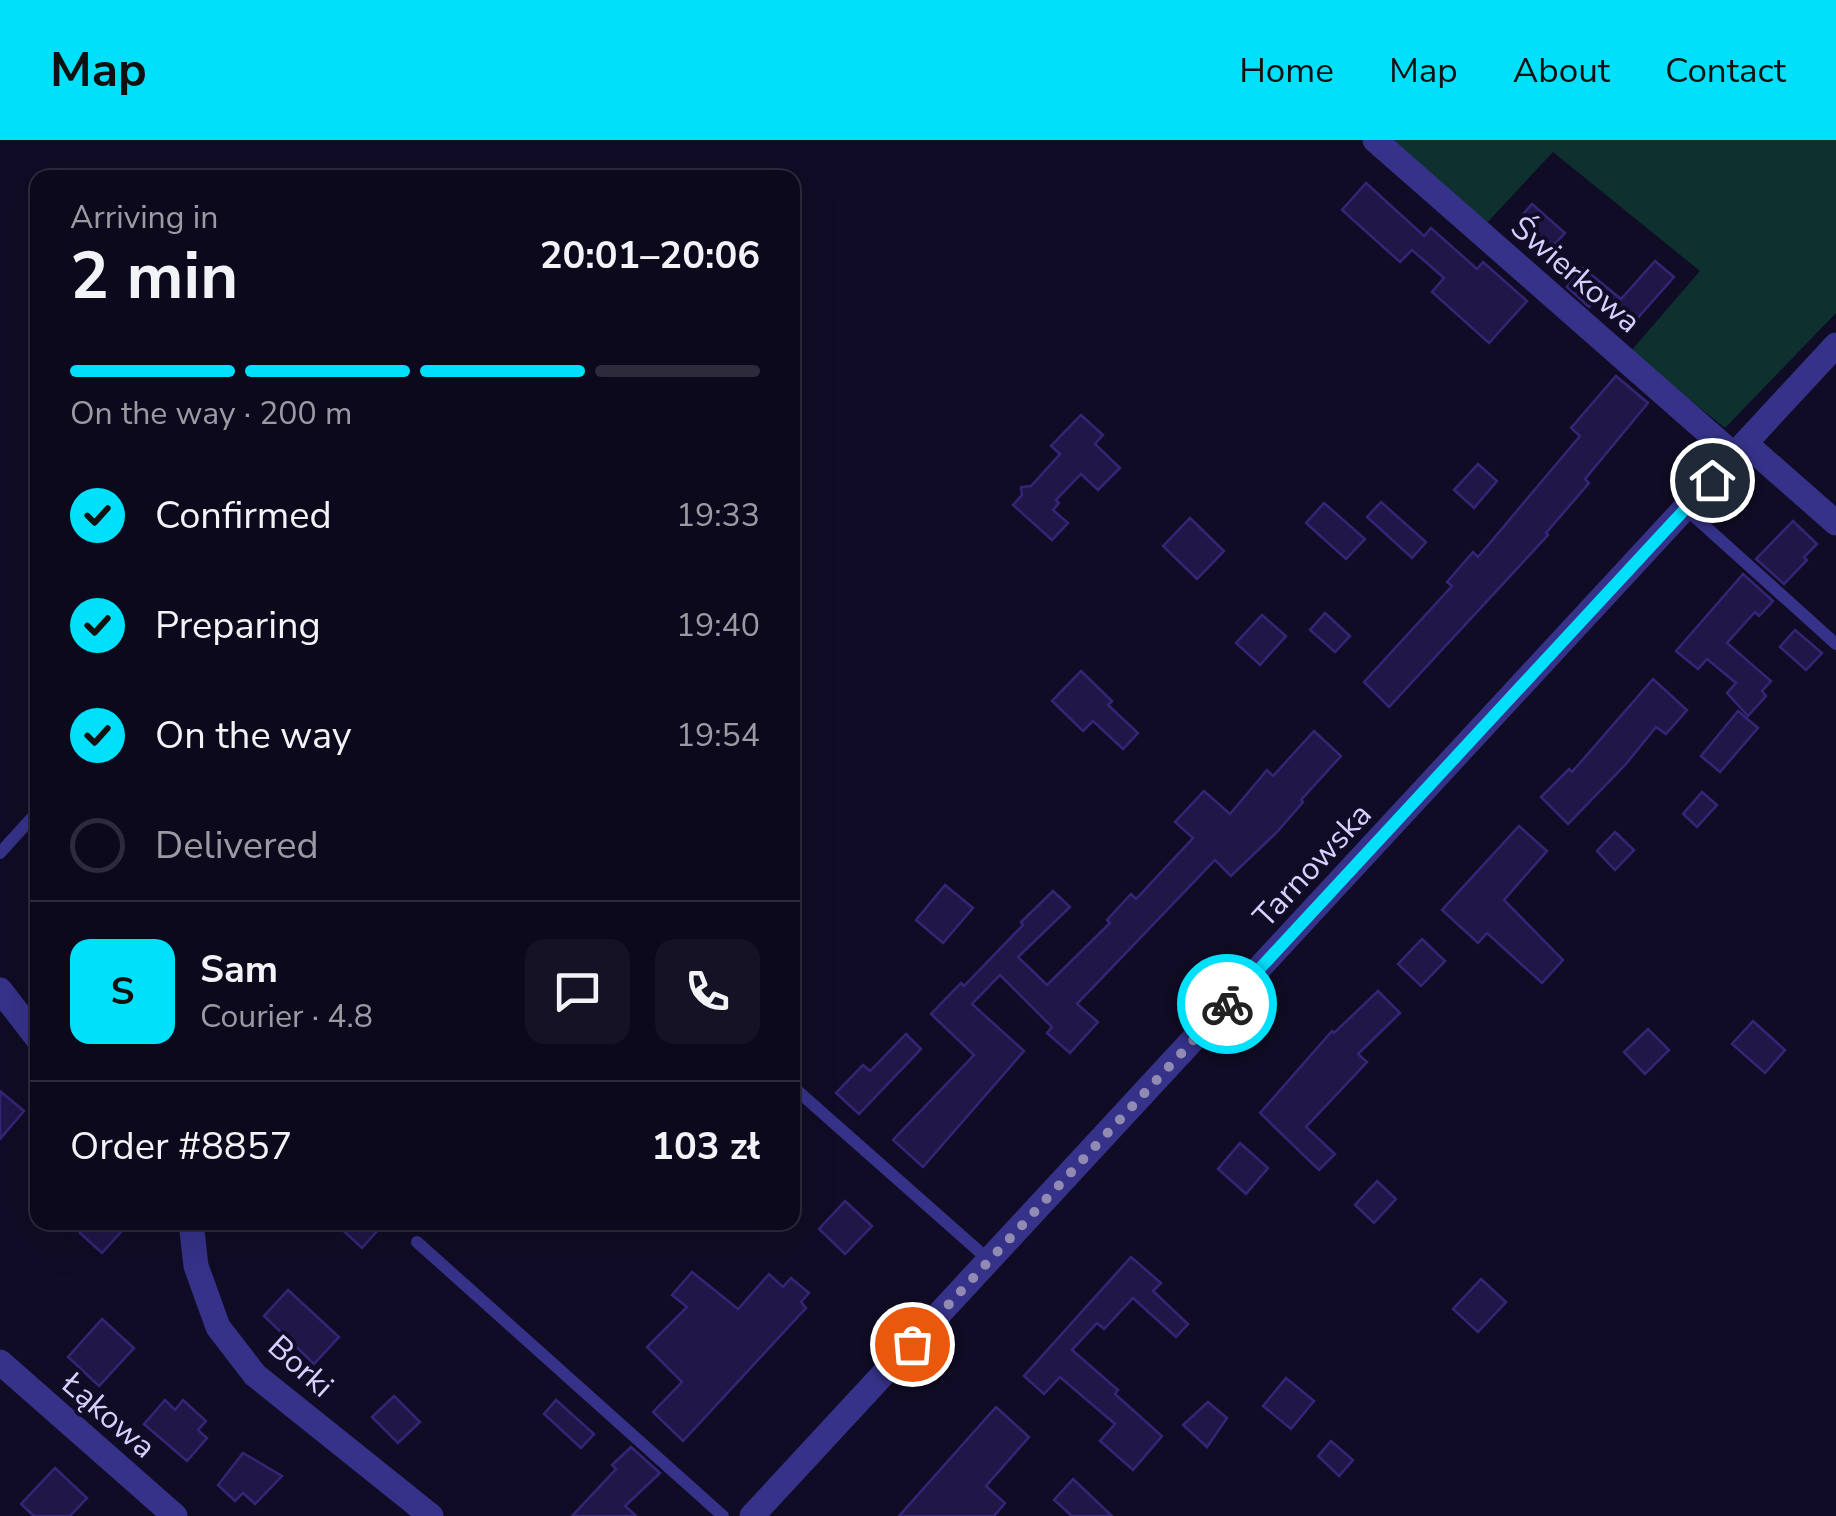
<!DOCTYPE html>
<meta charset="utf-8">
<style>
body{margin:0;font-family:"Nunito Sans",sans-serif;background:#151225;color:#f1f3f6;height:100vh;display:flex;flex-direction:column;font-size:38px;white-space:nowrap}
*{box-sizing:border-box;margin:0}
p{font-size:32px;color:#9a9aa3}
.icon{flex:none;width:55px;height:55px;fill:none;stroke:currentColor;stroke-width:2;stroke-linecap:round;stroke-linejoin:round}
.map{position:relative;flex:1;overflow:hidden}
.drawer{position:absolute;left:30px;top:30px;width:770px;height:1060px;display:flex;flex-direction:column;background:#0c091c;border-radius:20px;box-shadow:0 10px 40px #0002,0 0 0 2px #2c2a3b}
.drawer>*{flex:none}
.pin{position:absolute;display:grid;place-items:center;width:85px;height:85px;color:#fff;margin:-42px;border:5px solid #fff;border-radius:50%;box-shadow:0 2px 10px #0007}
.courier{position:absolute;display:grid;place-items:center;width:100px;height:100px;margin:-50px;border:8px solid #00e0fb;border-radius:50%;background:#fff;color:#222;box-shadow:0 2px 12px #0007}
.summary em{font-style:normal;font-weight:700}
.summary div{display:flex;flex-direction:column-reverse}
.summary{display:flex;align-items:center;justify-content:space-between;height:170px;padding:0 40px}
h1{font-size:65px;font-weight:700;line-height:75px}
.bar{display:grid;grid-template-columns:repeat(4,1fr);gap:15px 10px;align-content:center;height:120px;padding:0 40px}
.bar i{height:12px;border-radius:8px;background:#2c2a3b}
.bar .current{background:#00e0fb}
.bar p{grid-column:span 4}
.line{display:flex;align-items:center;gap:25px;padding:0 40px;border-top:2px solid #2c2a3b}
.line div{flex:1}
.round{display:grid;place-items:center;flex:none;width:105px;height:105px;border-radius:20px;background:#151225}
ol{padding:0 40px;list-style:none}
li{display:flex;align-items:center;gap:30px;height:110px}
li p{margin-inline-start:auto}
li .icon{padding:10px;border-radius:50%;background:#00e0fb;color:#111;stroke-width:4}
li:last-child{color:#9a9aa3}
li i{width:55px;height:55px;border:5px solid #2c2a3b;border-radius:50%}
header{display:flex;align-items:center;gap:60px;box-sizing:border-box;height:140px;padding:0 50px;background:#00e0fb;color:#111}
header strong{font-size:48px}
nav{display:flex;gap:55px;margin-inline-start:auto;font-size:35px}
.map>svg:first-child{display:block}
</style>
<header>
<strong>Map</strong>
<nav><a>Home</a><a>Map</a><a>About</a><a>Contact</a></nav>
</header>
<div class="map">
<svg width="1836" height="1376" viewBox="0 0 1836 1376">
<rect width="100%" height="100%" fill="#100c25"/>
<!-- green -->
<path fill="#0e302f" d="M1367 0H1836V173L1725 288 1630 212 1700 131 1553 12 1483 87Z"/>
<!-- building -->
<g fill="#201648" stroke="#362577" stroke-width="2.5">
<path d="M1366 43 1424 96 1431 88 1477 129 1483 122 1527 161 1489 203 1432 152 1444 138 1412 110 1400 122 1342 70Z"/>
<path d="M1532 64 1565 93 1550 109 1518 80Z"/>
<path d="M1655 121 1674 137 1628 189 1595 160 1589 167 1567 147 1583 128 1621 159Z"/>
<path d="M1616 236 1648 263 1585 339 1589 343 1546 393 1548 395 1389 567 1364 542 1452 446 1447 442 1473 412 1478 417 1580 296 1571 288Z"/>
<path d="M1081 275 1103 295 1095 304 1120 328 1098 350 1081 334 1056 360 1059 363 1053 370 1068 383 1052 400 1013 365 1022 355 1021 347 1031 346 1060 314 1051 306Z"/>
<path d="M1478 324 1497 341 1474 368 1454 350Z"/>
<path d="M1381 362 1426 402 1412 418 1367 377Z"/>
<path d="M1324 363 1365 399 1346 419 1306 383Z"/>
<path d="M1190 378 1224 411 1197 439 1163 406Z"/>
<path d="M1793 381 1817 404 1804 417 1807 420 1784 444 1756 419Z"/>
<path d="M1743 434 1773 461 1759 476 1755 472 1727 503 1771 541 1762 551 1766 556 1748 576 1727 553 1736 543 1707 519 1698 529 1676 511Z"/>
<path d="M1325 473 1350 496 1335 512 1310 490Z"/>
<path d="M1262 475 1286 496 1260 525 1236 503Z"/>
<path d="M1795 490 1822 513 1806 530 1780 507Z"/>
<path d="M1081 531 1112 561 1108 565 1138 593 1123 609 1093 581 1083 591 1052 561Z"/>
<path d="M1653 539 1687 570 1666 594 1656 587 1626 624 1568 684 1541 657 1569 629 1572 632Z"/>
<path d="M1738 571 1758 588 1720 632 1701 616Z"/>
<path d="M1314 591 1341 616 1301 660 1303 662 1278 691 1231 736 1215 720 1077 864 1098 882 1070 913 1047 893 1052 887 1000 835 972 864 1024 911 923 1027 893 1000 974 915 931 874 961 843 964 846 1023 785 1021 782 1053 751 1070 767 1018 817 1047 845 1110 783 1107 780 1131 754 1136 759 1193 698 1175 682 1204 651 1230 674 1267 630 1273 636Z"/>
<path d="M1702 652 1717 665 1697 687 1683 674Z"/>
<path d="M1519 686 1547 711 1504 760 1563 820 1542 843 1487 793 1478 803 1442 770Z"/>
<path d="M1615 692 1634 710 1615 730 1597 711Z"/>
<path d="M945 745 973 768 943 803 916 780Z"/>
<path d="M1422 799 1445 821 1421 846 1398 824Z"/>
<path d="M1378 851 1400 873 1358 914 1367 922 1306 987 1335 1014 1319 1030 1260 973 1332 891 1334 893Z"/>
<path d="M1753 881 1785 910 1765 933 1732 904Z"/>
<path d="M1648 889 1669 910 1645 934 1624 912Z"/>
<path d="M906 894 921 909 859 974 836 953 863 925 870 931Z"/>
<path d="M0 951 24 971 0 999Z"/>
<path d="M1240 1003 1268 1028 1246 1054 1218 1029Z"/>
<path d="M1377 1041 1396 1059 1374 1083 1355 1065Z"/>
<path d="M845 1061 872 1086 845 1114 819 1089Z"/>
<path d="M89 1082H130L102 1113 80 1093Z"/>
<path d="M334 1082H385L362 1108Z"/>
<path d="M1131 1117 1161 1143 1153 1151 1188 1184 1176 1197 1133 1158 1104 1189 1097 1183 1072 1210 1118 1250 1115 1254 1162 1296 1133 1330 1100 1301 1115 1284 1060 1237 1044 1254 1024 1236Z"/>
<path d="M692 1132 738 1169 769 1134 783 1147 791 1138 809 1153 801 1162 806 1168 683 1301 653 1272 682 1242 647 1207 687 1167 672 1155Z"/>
<path d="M1481 1139 1506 1162 1478 1192 1453 1169Z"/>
<path d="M288 1150 339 1197 314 1224 264 1176Z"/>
<path d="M102 1179 134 1208 99 1246 68 1217Z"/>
<path d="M1286 1238 1314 1261 1291 1289 1263 1266Z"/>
<path d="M394 1256 420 1282 398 1303 372 1277Z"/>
<path d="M165 1260 175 1270 183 1260 206 1281 198 1290 207 1298 187 1321 144 1284Z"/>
<path d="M556 1260 594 1294 581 1308 544 1274Z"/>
<path d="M1208 1262 1227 1278 1207 1307 1183 1285Z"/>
<path d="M996 1267 1029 1297 986 1346 1005 1363 994 1376H899Z"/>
<path d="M1331 1301 1353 1320 1339 1336 1318 1316Z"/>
<path d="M631 1307 660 1333 625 1366 636 1376H572L616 1329 612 1325Z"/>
<path d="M243 1313 282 1336 255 1364 243 1353 235 1361 218 1345Z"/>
<path d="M55 1328 87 1358 70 1376H34L21 1364Z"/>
<path d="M1073 1339 1112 1376H1072L1054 1360Z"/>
</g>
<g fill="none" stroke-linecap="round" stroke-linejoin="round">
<!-- service -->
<g stroke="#363289" stroke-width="12">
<path d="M1686 369 1836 504"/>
<path d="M0 713 38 671"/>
<path d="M792 946 990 1121"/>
<path d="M417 1102 723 1376"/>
</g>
<!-- minor -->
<g stroke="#363289" stroke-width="25">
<path d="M1375 0 1735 316"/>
<path d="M1745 303 1836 383"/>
<path d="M0 850 38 899"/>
<path d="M191 1082 196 1126 218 1187 255 1235 431 1376"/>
<path d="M0 1222 175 1376"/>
</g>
<!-- tertiary -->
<path stroke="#363289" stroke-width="25" d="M752 1376 1836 205"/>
</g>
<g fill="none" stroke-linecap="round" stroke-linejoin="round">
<!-- done -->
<path stroke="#918bb3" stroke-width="10" stroke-dasharray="0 18" d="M912 1204 1227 864"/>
<!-- route -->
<path stroke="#00e0fb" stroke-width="12" d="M1227 864 1712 340"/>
</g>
<g text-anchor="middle" stroke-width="8" stroke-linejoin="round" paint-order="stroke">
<!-- street labels -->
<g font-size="32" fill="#d6d0ff" stroke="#100c25">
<text transform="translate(1576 134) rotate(41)" y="11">Świerkowa</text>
<text transform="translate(1312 725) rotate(-47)" y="11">Tarnowska</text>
<text transform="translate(301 1226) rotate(42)" y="11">Borki</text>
<text transform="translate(109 1275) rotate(41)" y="11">Łąkowa</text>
</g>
</g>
</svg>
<div class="pin" style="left:912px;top:1204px;background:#ea580c"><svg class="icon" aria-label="bag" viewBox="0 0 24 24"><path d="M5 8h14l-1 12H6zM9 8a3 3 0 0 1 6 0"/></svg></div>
<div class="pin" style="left:1712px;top:340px;background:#1f2937"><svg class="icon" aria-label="home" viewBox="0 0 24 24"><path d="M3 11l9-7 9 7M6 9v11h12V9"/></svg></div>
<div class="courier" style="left:1227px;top:864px"><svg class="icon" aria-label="bike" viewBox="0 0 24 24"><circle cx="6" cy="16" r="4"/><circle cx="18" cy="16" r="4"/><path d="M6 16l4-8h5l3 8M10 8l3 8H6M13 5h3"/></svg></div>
<section class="drawer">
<div class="summary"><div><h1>2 min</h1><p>Arriving in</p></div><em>20:01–20:06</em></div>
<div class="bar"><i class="current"></i><i class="current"></i><i class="current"></i><i></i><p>On the way · 200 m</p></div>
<ol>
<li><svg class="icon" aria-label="check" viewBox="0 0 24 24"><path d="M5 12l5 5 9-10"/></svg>Confirmed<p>19:33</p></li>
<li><svg class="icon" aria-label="check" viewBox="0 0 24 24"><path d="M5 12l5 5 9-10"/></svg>Preparing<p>19:40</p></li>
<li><svg class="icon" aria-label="check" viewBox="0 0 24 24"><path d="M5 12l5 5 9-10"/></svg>On the way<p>19:54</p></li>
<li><i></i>Delivered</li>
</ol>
<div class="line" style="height:180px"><b class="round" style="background:#00e0fb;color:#111">S</b><div><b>Sam</b><p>Courier · 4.8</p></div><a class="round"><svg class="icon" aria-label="chat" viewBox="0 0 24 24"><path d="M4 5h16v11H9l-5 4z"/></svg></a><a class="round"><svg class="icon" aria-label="phone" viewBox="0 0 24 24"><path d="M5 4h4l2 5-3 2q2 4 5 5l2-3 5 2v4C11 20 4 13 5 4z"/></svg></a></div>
<div class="line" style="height:130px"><div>Order #8857</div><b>103 zł</b></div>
</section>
</div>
